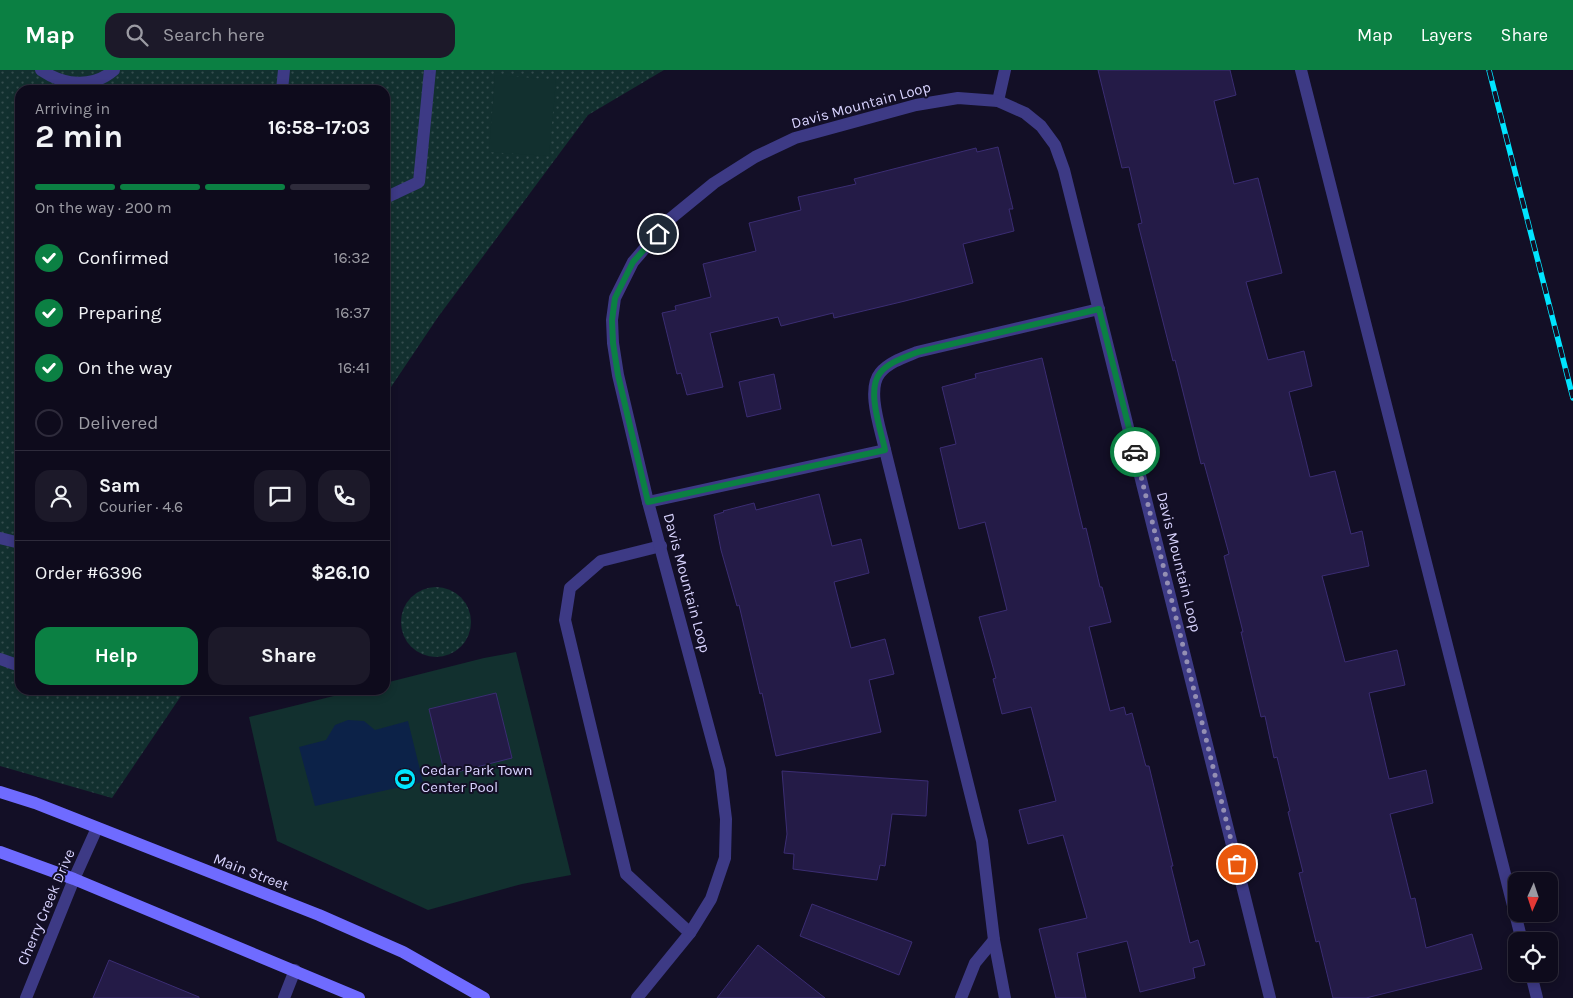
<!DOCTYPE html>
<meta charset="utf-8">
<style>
body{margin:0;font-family:Karla,sans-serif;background:#1c1929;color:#f1f3f6;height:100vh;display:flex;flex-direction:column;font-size:19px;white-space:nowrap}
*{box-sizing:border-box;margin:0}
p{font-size:16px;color:#9b9ba3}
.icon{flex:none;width:28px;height:28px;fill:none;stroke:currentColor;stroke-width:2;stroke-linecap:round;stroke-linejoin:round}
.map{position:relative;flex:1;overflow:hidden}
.details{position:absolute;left:15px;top:15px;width:375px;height:610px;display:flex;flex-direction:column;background:#0e0b1c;border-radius:15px;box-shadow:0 2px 8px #0003,0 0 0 1px #2e2b3b}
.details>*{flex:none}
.needle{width:32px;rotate:183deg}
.controls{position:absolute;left:1508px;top:802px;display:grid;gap:10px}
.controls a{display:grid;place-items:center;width:50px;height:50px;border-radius:10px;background:#0e0b1c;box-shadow:0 2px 8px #0003,0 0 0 1px #2e2b3b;font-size:25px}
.pin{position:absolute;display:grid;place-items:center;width:42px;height:42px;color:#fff;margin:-21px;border:2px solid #fff;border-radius:50%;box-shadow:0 1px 5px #0007}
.courier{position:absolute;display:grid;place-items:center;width:50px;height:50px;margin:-25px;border:4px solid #0b8043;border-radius:50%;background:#fff;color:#222;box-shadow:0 1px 6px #0007}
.summary em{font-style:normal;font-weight:700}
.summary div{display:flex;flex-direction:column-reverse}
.summary{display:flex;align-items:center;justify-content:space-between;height:85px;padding:0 20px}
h1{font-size:32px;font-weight:700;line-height:38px}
.bar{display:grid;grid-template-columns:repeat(4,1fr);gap:8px 5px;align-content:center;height:60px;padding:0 20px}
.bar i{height:6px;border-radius:4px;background:#2e2b3b}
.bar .current{background:#0b8043}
.bar p{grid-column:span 4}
.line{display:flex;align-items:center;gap:12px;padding:0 20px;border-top:1px solid #2e2b3b}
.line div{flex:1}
.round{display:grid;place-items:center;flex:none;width:52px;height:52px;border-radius:15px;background:#1c1929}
ol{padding:0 20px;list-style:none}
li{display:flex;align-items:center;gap:15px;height:55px}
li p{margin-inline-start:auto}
li .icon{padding:5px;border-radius:50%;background:#0b8043;color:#fff;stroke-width:4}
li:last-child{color:#9b9ba3}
li i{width:28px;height:28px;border:2px solid #2e2b3b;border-radius:50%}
.cta{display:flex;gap:10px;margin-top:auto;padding:10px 20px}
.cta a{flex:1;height:58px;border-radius:15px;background:#0b8043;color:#fff;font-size:20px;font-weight:700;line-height:58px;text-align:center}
.cta a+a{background:#1c1929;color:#f1f3f6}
header{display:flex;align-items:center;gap:30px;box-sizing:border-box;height:70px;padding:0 25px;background:#0b8043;color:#fff}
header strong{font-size:24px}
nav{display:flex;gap:28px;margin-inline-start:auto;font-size:18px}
.search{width:350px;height:45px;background:#1c1929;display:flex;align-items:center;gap:12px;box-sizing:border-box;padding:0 18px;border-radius:15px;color:#9b9ba3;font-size:19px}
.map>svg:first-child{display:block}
</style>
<header>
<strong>Map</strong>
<div class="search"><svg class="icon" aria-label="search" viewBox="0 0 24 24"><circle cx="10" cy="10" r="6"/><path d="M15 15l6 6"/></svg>Search here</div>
<nav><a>Map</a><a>Layers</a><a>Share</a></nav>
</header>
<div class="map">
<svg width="1573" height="928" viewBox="0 0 1573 928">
<defs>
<pattern id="park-dots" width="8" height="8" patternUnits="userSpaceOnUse" patternTransform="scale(1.25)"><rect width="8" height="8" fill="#12302f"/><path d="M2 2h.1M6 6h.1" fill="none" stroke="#344d4e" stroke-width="1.8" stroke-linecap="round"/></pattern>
</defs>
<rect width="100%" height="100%" fill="#130f26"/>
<!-- park -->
<g fill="url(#park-dots)">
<path d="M0 0H664L588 45 438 247 385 326V20H20V620H185L112 728 0 696Z"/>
<circle cx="436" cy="552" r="35"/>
</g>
<!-- garden -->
<g fill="#12302f">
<path d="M495 5 556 10 549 86 489 82Z"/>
<path d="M516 582 571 805 522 814 428 840 277 771 249 647 358 620H385V613L484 588Z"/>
</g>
<!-- water -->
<path fill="#0c2248" d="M348 650 364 651 375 660 408 651 423 712 315 736 299 677 326 670 335 655Z"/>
<!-- building -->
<g fill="#241b47" stroke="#3b2d73">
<path d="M1098 0H1230L1236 25 1214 31 1234 114 1258 108 1282 203 1246 212 1268 290 1304 281 1312 316 1289 322 1310 407 1335 401 1351 464 1362 461 1369 496 1322 506 1345 592 1397 580 1405 615 1369 623 1389 709 1426 700 1433 733 1390 744 1411 829 1415 828 1426 878 1472 864 1482 899 1366 928H1333L1319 871 1316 872 1299 803 1303 802 1288 742 1290 741 1277 687 1274 688 1265 646 1261 647 1241 562H1243L1224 486 1229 484 1204 393 1201 394 1175 290 1173 291 1138 154 1142 153 1129 97 1122 98Z"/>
<path d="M998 77 1013 139H1009L1014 161 963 174 973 213 905 231 834 248 833 243 781 256 778 247 710 263 723 317 687 325 681 303 677 304 662 243 676 240 675 236 711 227 703 194 756 181 749 153 801 140 798 127 856 114 854 109 976 78 977 82Z"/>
<path d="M1042 288 1083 459 1086 458 1100 517H1102L1111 552 1089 557 1110 641 1124 637 1126 645 1132 643 1145 693 1146 696H1149L1173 796H1171L1190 873 1198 870 1205 895 1193 898 1195 908 1140 922 1127 871 1077 883 1086 928H1056L1039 859 1087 848 1063 765 1028 774 1019 740 1056 731 1031 637 1002 644 993 609 996 608 979 547 1007 540 985 452 959 459 940 378 956 374 942 317 976 308 975 304Z"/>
<path d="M774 304 781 339 747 347 739 312Z"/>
<path d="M819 424 832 476 861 469 869 503 834 512 851 578 885 569 894 604 869 610 881 662 776 686 762 623 760 624 739 535 737 536 721 480 714 445 724 442 723 441 754 433 756 440Z"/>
<path d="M496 623 512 688 445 705 429 639Z"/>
<path d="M782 701 928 711 926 746 892 744 885 796 880 795 877 810 793 799 794 784 784 783 787 764Z"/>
<path d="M812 834 912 872 899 905 800 866Z"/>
<path d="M758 875 825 928H717Z"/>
<path d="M109 890 199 927V928H93Z"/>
</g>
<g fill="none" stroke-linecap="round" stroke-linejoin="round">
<!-- lane -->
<g stroke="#3d3a85" stroke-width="12">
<path d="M41 0C63 15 92 19 114 0"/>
<path d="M1301 0 1522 871"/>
<path d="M282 20 284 0"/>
<path d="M998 31 1005 0"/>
<path d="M385 128 419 112 430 0"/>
<path d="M648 432 885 380"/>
<path d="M0 468 20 473"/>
<path d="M661 476 601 491 570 518 565 550 626 804 690 863"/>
<path d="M0 589 20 596"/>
<path d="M1531 904 1537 928"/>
<path d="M284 928 295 900"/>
<path d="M961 928 975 893 994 870"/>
<path d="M1005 928 994 870 982 771 885 380C881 360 866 320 880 303 889 292 905 287 917 282L1099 239"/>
</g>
<!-- street -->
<g stroke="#3d3a85" stroke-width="12">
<path d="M26 928 74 809 97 758"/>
<path d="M637 928 690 863 711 829 725 788 726 749 720 700 648 432 618 305 613 273 612 250 615 228 633 192 670 149 714 113 755 87 795 68 916 35 958 28 998 31 1025 43 1041 56 1055 75 1064 100 1270 928"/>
</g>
<!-- secondary -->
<g stroke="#6f6bff" stroke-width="12">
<path d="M0 722 35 733 319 845 403 882 484 928"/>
<path d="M0 782 74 809 359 928"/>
</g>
<!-- rail casing -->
<g stroke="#00e5ff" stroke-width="5.5">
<path id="rail" d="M1489 0 1573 328"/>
</g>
<!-- rail -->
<use href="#rail" stroke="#130f26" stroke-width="4" stroke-dasharray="11" stroke-linecap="butt"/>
</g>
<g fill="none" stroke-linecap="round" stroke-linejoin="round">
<!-- done -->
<path stroke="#948fb3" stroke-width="5" stroke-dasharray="0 9" d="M1135 382 1237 794"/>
<!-- route -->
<path stroke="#0b8043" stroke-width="6" d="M658 164 633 192 615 228 612 250 613 273 618 305 648 432 885 380C881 360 866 320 880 303 889 292 905 287 918 282L1099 239 1135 382"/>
</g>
<!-- icons -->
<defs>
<g id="stadium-disc" transform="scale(1.125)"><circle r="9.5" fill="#00e5ff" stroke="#130f26"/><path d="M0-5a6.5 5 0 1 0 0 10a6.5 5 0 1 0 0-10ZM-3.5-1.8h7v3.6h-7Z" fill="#111"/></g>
</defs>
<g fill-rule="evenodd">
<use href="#stadium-disc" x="405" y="709"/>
</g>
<g text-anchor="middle" stroke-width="4" stroke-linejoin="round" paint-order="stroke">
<!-- street labels -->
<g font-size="15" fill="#d9d4ff" stroke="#130f26">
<text transform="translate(861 35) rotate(-15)" y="5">Davis Mountain Loop</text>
<text transform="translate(1179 492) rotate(76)" y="5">Davis Mountain Loop</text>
<text transform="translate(687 513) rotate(75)" y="5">Davis Mountain Loop</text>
<text transform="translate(251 802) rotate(21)" y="5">Main Street</text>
<text transform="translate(46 837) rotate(-67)" y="5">Cherry Creek Drive</text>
</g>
<!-- poi labels -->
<g font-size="15" fill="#d9d4ff" stroke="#130f26" text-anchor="start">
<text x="421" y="705">Cedar Park Town<tspan x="421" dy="17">Center Pool</tspan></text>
</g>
</g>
</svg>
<div class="controls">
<a><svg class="needle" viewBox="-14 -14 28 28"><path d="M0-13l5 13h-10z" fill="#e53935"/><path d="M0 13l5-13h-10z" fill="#9b9ba3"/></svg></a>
<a><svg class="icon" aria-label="locate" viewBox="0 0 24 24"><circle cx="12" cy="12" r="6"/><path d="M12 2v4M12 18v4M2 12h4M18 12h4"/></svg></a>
</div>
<div class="pin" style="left:1237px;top:794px;background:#ea580c"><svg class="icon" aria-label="bag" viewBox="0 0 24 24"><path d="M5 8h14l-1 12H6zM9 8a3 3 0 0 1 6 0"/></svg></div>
<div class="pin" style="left:658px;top:164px;background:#1f2937"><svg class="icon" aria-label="home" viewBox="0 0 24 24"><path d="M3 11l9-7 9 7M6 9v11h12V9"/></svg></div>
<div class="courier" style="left:1135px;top:382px"><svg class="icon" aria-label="car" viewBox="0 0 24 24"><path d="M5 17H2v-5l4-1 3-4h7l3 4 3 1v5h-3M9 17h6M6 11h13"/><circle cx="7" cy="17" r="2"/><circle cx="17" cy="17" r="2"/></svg></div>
<section class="details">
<div class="summary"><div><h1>2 min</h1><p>Arriving in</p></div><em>16:58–17:03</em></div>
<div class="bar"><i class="current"></i><i class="current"></i><i class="current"></i><i></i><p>On the way · 200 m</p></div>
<ol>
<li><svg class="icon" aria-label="check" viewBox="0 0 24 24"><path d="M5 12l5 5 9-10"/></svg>Confirmed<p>16:32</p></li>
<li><svg class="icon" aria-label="check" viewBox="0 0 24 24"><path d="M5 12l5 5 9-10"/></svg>Preparing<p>16:37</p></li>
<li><svg class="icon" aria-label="check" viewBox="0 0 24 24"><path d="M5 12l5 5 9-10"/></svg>On the way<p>16:41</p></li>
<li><i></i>Delivered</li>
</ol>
<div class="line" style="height:90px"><a class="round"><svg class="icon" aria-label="person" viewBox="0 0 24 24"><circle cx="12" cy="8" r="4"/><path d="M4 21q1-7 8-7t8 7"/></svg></a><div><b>Sam</b><p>Courier · 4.6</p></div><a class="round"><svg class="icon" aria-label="chat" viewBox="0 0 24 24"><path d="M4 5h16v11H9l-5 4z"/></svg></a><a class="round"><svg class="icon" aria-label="phone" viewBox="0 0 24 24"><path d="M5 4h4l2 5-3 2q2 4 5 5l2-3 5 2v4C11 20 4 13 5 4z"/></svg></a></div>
<div class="line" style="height:65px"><div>Order #6396</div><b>$26.10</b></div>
<div class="cta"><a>Help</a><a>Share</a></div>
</section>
</div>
